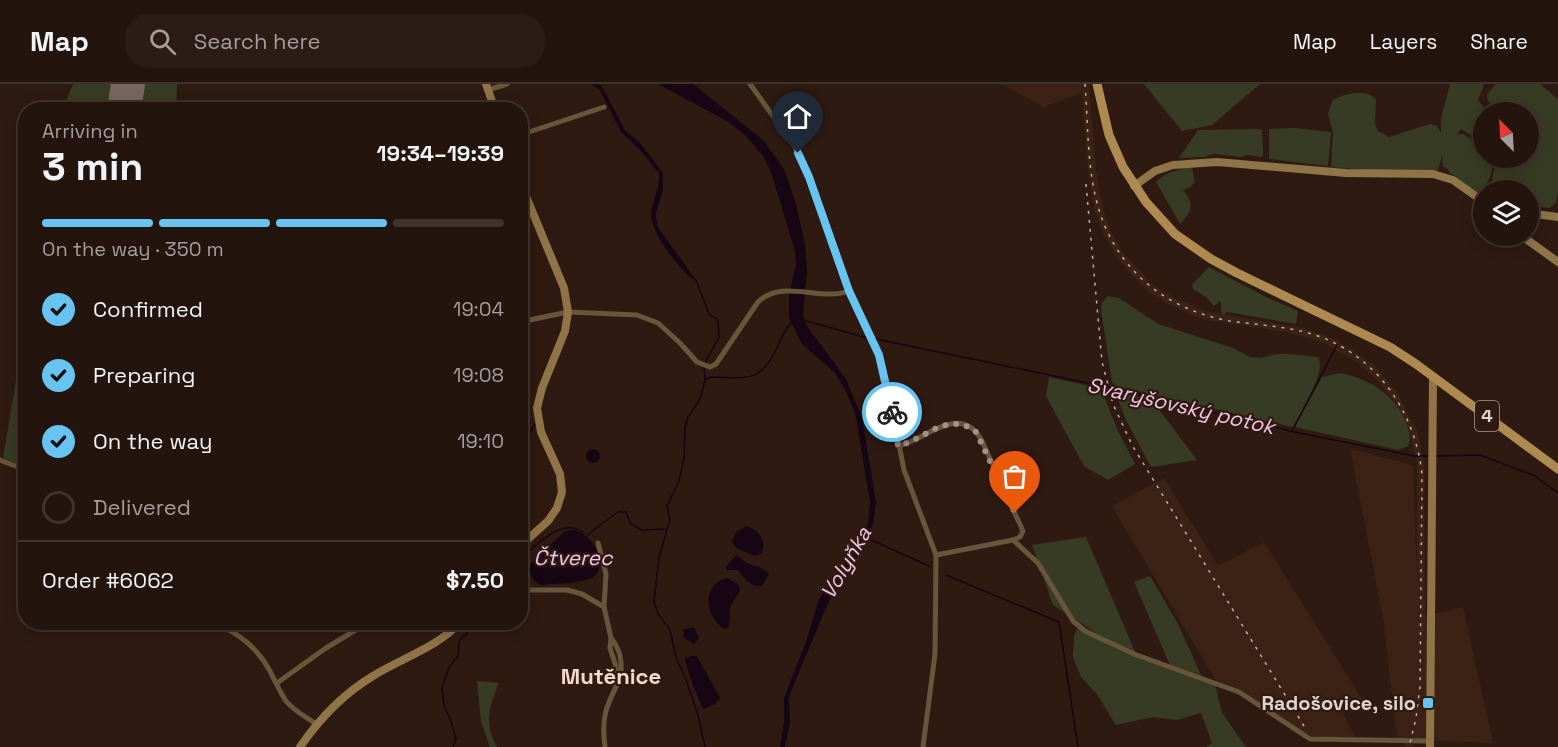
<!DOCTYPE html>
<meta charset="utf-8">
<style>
body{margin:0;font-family:"Space Grotesk",sans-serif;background:#2b1d16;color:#f1f3f6;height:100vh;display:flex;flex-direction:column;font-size:22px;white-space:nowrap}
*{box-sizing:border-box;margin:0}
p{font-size:20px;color:#a39e9d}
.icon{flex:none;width:33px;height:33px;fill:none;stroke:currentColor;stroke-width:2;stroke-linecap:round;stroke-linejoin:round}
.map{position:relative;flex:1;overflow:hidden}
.sheet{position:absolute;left:18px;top:18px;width:510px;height:528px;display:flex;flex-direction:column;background:#23140d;border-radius:24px;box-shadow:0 3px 15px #0003,0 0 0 2px #40332e}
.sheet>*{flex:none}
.needle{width:39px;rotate:336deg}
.fabs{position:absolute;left:1473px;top:18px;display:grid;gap:12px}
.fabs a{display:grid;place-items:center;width:66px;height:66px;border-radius:50%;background:#23140d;box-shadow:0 3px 15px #0003,0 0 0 2px #40332e;font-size:30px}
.pin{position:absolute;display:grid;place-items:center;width:51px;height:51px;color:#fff;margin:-62px -26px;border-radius:50% 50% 50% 0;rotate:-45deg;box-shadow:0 0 6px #0007}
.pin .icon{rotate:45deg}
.courier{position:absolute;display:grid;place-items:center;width:60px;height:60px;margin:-30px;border:4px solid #67c4f0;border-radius:50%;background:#fff;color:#222;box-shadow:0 2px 8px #0007}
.head em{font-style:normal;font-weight:800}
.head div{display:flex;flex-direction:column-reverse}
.head{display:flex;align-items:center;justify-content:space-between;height:102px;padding:0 24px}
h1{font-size:39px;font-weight:800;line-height:45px}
.bar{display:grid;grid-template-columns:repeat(4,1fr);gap:9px 6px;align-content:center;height:72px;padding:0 24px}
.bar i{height:8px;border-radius:4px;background:#40332e}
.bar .selected{background:#67c4f0}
.bar p{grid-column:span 4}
.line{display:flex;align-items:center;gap:15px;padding:0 24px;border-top:2px solid #40332e}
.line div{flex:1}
ol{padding:0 24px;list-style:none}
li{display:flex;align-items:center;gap:18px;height:66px}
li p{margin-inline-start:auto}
li .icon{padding:6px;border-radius:50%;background:#67c4f0;color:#111;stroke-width:4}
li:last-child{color:#a39e9d}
li i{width:33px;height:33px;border:3px solid #40332e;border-radius:50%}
header{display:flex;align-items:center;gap:36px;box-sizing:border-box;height:84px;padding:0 30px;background:#23140d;border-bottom:2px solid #40332e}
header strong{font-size:28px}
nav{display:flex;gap:33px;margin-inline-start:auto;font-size:21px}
.search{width:420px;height:54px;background:#2b1d16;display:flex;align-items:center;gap:15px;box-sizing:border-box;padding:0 21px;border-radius:24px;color:#a39e9d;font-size:22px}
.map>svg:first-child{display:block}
</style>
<header>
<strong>Map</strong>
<div class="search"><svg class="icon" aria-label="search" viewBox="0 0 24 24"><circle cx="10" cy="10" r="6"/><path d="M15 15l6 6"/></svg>Search here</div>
<nav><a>Map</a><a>Layers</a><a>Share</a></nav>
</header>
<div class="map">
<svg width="1558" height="663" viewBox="0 0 1558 663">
<rect width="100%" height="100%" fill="#2f1a11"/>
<!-- built -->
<g fill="#3b2215">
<path d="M1002 0H1089L1096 86 1103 126 1111 148 1123 168 1151 199 1172 213 1205 227 1302 244 1335 255 1373 280 1397 308 1417 347 1424 378 1425 532 1463 523 1493 659 1416 656 1413 663H1404L1407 656 1397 655 1383 533 1350 365 1413 381 1417 495V379L1410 349 1391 313 1374 293 1358 279 1323 258 1285 248 1202 235 1168 220 1146 205 1132 191 1117 173 1104 151 1095 128 1088 87 1082 9 1043 23Z"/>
<path d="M1164 394 1218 482 1264 458 1362 615 1369 616 1343 630 1355 653H1312L1215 595 1112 422Z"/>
</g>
<!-- green -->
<g fill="#383b23">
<path d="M73 0H177L176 25H63Z"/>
<path d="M1144 0H1260L1212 41 1182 47Z"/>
<path d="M1450 0H1484L1478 16 1487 28H1484L1483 59 1461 45 1457 50H1463L1483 63 1484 74H1494L1491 90 1483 110 1480 111 1449 88 1448 85 1443 82 1442 72 1438 86 1434 87H1375L1331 83 1333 48 1328 30 1332 17C1343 9 1365 4 1376 15L1375 40 1378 47 1389 53 1430 40 1437 42 1441 49V34Z"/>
<path d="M1496 0H1540L1558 15V109L1556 119 1550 124 1529 122 1528 106H1493L1491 100 1497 74H1528V28H1499L1488 17 1487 10Z"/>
<path d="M1294 44 1331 48 1328 82 1269 75V45Z"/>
<path d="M1259 45 1262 46 1263 71 1262 73 1248 71 1240 73 1213 70 1205 73 1179 74 1198 46Z"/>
<path d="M1185 84H1192L1195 98 1190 103 1183 106C1195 119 1192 128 1180 140L1156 98C1164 89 1174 87 1185 84Z"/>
<path d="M1209 183 1268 214 1298 227 1296 240 1227 228 1223 231 1221 227V217L1214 222 1206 213 1193 205 1192 201Z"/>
<path d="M1108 212 1119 214 1158 240 1233 264 1250 273 1261 274 1277 270H1289L1318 273C1327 288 1301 328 1293 343L1116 302 1112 298 1101 226 1102 219Z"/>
<path d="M25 243V383L3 374Z"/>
<path d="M1340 289C1368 294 1396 311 1406 339 1409 347 1412 354 1408 362L1398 366 1295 343 1322 293Z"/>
<path d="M1049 293 1085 301 1103 309 1117 345 1135 380 1108 396 1084 382 1046 312Z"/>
<path d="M1115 308C1127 308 1139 309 1147 319L1151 315 1197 376 1151 383 1126 336Z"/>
<path d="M1086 453 1136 570 1107 556 1053 521 1032 461Z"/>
<path d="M1150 492 1178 540 1201 591 1170 581 1134 498Z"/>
<path d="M1078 543 1118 564 1215 600 1222 629 1246 663H1206L1212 659 1201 629 1177 636 1153 633 1116 641 1096 609 1081 593 1073 573 1074 552Z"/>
<path d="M477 597 499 599C489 622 484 640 497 663H490L481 638Z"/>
</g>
<!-- water -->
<g fill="#170513">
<path d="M591 0 601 1 625 46 640 59 663 89V106L656 129 657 142 693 192 692 195C678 183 651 149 651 131 652 116 660 105 659 89L640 66 621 48 600 6Z"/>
<path d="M658 0H693L764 57 784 85 796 120 805 160 807 186 803 231 807 242 846 295 861 332 864 346 876 418 873 440 868 455 828 519 794 600 789 614 790 639 785 663H780L784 639V614L806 558 819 515 863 453 868 439 870 418 856 333 848 311 835 289 802 260 789 234V211L796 180 795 167 771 88 763 72 746 52 727 37Z"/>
<circle cx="593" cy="372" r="7"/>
<path d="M746 442C759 445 766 457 762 469L755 472 736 464 732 457 736 448Z"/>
<path d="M575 446C591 449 611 481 593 493 582 500 555 499 542 501 532 498 526 487 532 478L565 447Z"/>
<path d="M736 471C741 474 745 479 750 480 758 483 763 483 769 490L762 502C750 503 745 495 738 486H726V483Z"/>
<path d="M728 494 739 501 740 507 730 523 729 542 725 545C704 533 701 499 728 494Z"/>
<path d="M694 543 699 554 694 560 684 554 683 546Z"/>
<path d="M692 572H697L699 576 720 614 715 620 704 625C700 621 685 581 685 574Z"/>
</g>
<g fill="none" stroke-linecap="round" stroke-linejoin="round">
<!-- stream -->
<g stroke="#170513" stroke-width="1.5">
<path d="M692 192 696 196 709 230 718 236 719 253 705 279"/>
<path d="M806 237 868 254"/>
<path d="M876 255 1107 303 1299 349 1414 372H1429"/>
<path d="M705 296 711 293C747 293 759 301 777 264 781 256 784 246 791 239"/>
<path d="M1293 345 1337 261"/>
<path d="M520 363 535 340"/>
<path d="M1436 372 1480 371 1535 392 1558 409"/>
<path d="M667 445 659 474 654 517 658 530 670 546 676 574 685 593 698 631 705 663"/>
<path d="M587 451 618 428H626L631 440 642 446 667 445 670 436 667 422 679 397 684 375 685 344 688 333 700 315 705 296 704 284"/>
<path d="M867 454 929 482"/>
<path d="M520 475C536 462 561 433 583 448"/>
<path d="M946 491 1059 538 1078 663"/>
<path d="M453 663 456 655 451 637 444 621 442 604 449 583 458 572 459 557 468 548 481 538"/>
</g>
<!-- runway -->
<path stroke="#78665e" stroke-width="34" d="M124 26 128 0"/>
<!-- street -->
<g stroke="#67563b" stroke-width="5">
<path d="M750 0 793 60 804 80 849 207 876 262 887 299 904 386 936 471 935 570 923 663"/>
<path d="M488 6 507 0"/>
<path d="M520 51 604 23"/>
<path d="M520 238 568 228 637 231 658 239 680 259 697 278 710 283 716 280 758 218C783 194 819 218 849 207"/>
<path d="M520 244V246"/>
<path d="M898 362C926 356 961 317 982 357L1023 447 1020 453 1013 456 936 471"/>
<path d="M0 376 26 386"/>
<path d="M1013 456 1038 479 1073 537 1085 547 1134 570 1239 608 1310 655 1430 657"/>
<path d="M598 459 606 490 604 523"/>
<path d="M520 506H567L582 510 604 523 611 554 610 564 620 595C606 622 601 633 605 663"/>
<path d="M214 538C239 550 257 563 270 587 275 597 280 608 286 617 294 627 306 633 316 640"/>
<path d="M611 554C620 565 622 576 621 591"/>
<path d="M277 599 326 564 369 538"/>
</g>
<!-- secondary -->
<g stroke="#8e7447" stroke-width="8">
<path d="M486 0 495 26"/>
<path d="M520 98 564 204 568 228 565 247 542 304 537 324 541 348 560 390 562 408 557 424 548 437 520 462"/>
<path d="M1134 102 1155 87 1173 81 1217 78 1346 89 1433 90 1453 96 1484 118"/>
<path d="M1528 129 1558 133"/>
<path d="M1522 152 1558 178"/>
<path d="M300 663C320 634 343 610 373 592 400 575 440 562 460 538"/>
<path d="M1430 663 1433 293"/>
</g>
<!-- primary -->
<path stroke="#ad8b50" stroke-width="9" d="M1097 0 1109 51 1123 83 1146 118 1175 150 1211 175 1237 189 1390 263 1416 280 1558 385"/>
<!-- rail -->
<g stroke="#c1b1ab" stroke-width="1.5" stroke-dasharray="3 6" stroke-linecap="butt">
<path d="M1085 0C1089 50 1086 106 1109 151 1133 199 1178 228 1230 237 1258 241 1287 242 1315 251 1376 271 1415 327 1422 390L1420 603 1416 634 1409 663"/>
<path d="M1086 100 1102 278 1113 320 1132 361 1304 642"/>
</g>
</g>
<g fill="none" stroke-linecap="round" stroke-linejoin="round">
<!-- done -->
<path stroke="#a3928b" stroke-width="6" stroke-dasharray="0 10.8" d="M892 328 898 362C925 355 949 326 976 348L1015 429"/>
<!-- route -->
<path stroke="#67c4f0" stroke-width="8" d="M798 69 809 93 849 207 879 271 892 328"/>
</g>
<!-- markers -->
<rect fill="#67c4f0" stroke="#2f1a11" stroke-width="2" x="1422" y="613" width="12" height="12" rx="3"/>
<g text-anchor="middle" stroke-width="4.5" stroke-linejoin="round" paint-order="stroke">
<!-- shield labels -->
<rect fill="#2f1a11" stroke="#ac9c95" stroke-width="1.5" x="1475" y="317" width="24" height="30" rx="4.5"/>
<g font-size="18" font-weight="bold" fill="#e2d3cd">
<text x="1487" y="338">4</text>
</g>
<!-- poi labels -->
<g font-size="20" font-weight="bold" fill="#e2d3cd" stroke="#2f1a11" text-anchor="end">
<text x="1416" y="626">Radošovice, silo</text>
</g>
<!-- water labels -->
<g font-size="21" font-style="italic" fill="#f3c3e7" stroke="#2f1a11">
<text transform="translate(1181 322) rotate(13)" y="7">Svaryšovský potok</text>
<text x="573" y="481">Čtverec</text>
<text transform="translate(846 479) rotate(-60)" y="7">Volyňka</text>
</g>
<!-- quarter labels -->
<g font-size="22" font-weight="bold" fill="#f5d8cc" stroke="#2f1a11">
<text x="611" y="600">Mutěnice</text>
</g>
</g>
</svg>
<div class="fabs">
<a><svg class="needle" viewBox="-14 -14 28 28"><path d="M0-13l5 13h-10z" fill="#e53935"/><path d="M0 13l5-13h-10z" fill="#a39e9d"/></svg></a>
<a><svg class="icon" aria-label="layers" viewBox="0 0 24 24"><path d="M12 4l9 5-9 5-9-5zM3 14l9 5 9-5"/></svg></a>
</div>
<div class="pin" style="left:1015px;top:429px;background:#ea580c"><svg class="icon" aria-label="bag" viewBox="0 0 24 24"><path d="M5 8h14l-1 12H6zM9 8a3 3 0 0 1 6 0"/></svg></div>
<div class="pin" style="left:798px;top:69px;background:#1f2937"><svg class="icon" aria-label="home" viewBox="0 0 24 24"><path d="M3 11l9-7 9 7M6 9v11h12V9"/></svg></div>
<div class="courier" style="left:892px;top:328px"><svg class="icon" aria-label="bike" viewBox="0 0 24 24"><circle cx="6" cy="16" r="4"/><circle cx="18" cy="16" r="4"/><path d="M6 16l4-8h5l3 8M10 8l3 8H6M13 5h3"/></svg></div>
<section class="sheet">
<div class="head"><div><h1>3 min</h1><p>Arriving in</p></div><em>19:34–19:39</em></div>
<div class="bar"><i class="selected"></i><i class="selected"></i><i class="selected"></i><i></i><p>On the way · 350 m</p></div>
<ol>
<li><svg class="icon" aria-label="check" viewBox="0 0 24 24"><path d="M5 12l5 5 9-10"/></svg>Confirmed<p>19:04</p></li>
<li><svg class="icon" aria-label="check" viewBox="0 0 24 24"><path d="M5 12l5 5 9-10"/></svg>Preparing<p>19:08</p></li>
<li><svg class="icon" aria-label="check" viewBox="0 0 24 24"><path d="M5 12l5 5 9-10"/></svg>On the way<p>19:10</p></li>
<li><i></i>Delivered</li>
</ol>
<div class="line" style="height:78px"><div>Order #6062</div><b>$7.50</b></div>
</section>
</div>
